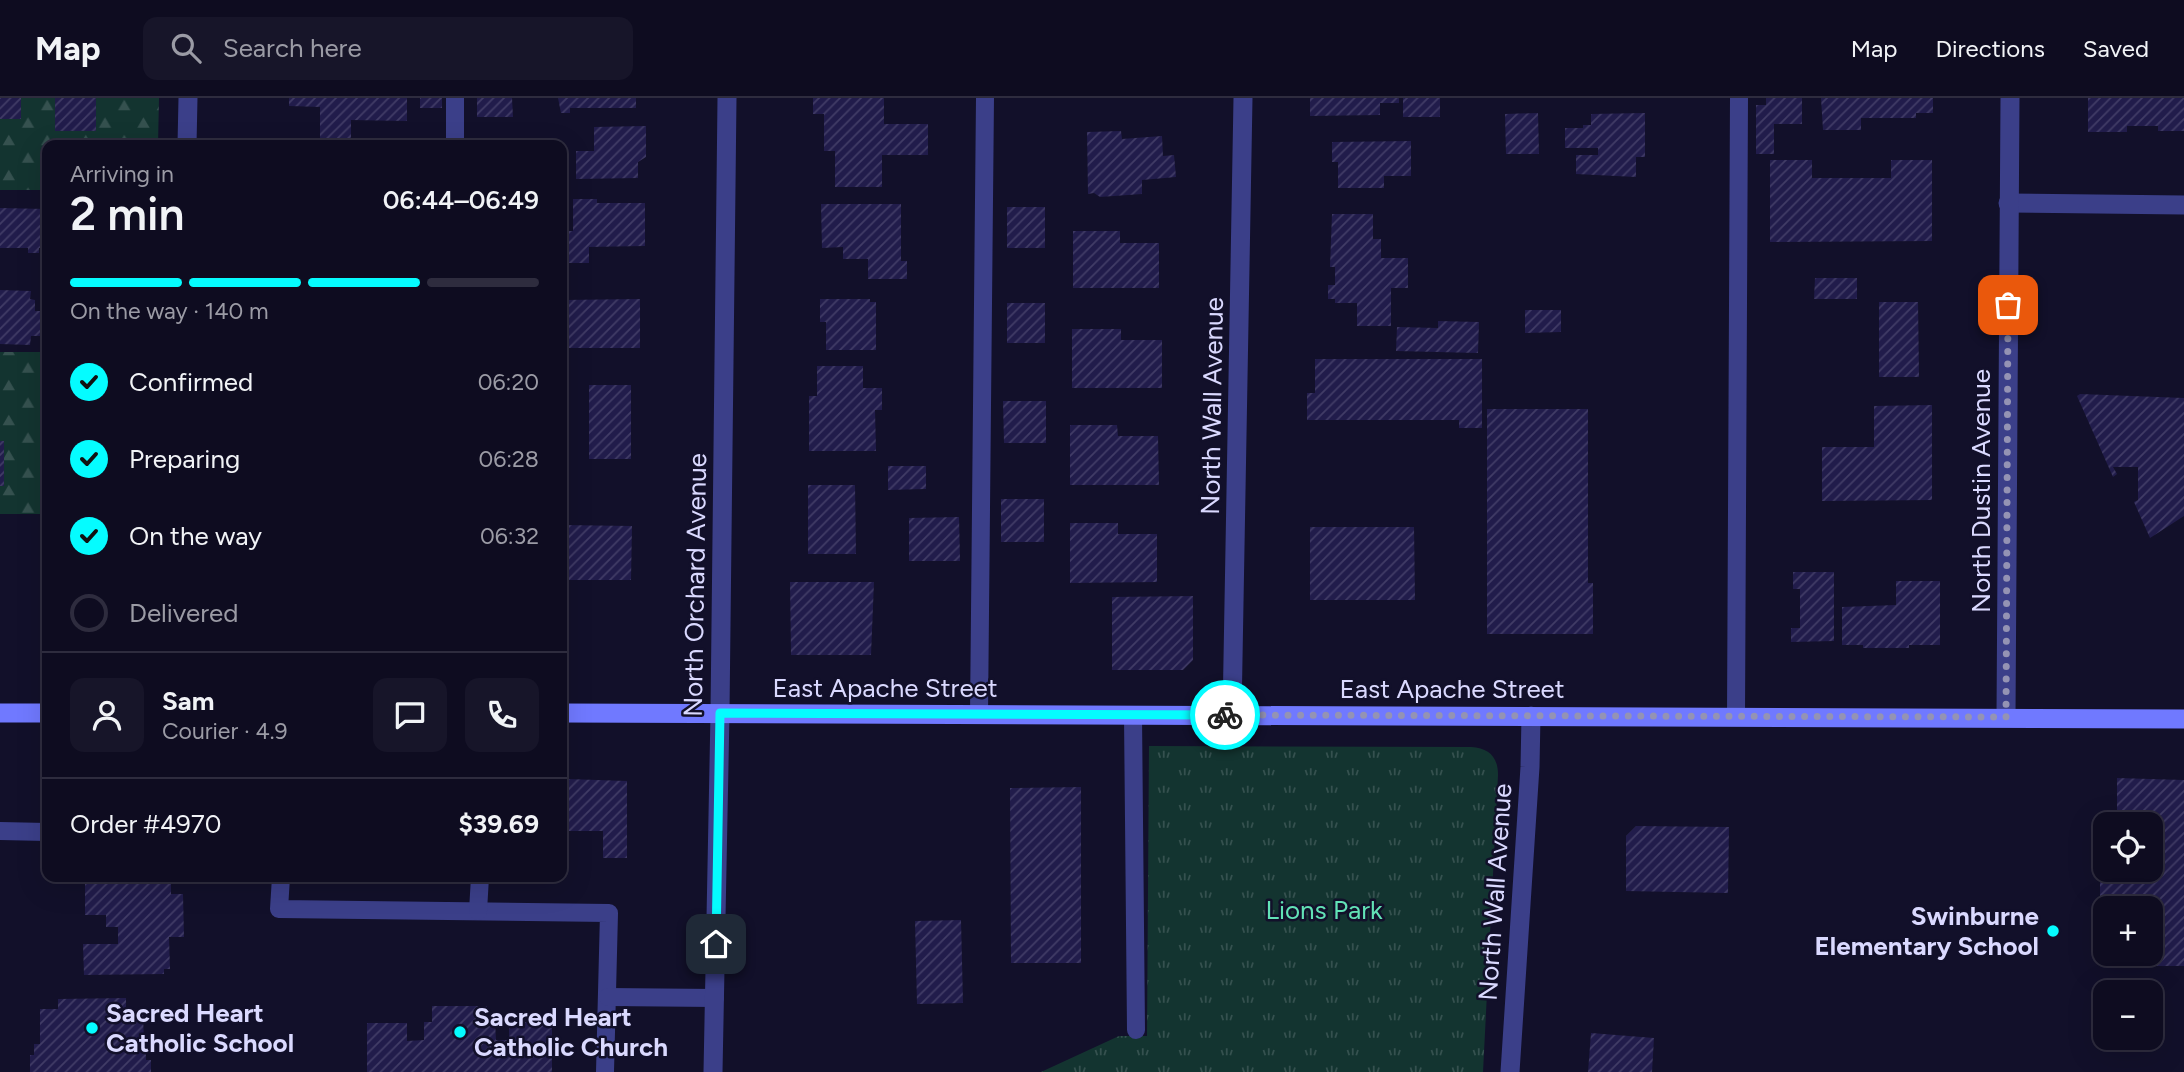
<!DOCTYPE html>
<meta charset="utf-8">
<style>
body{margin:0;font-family:Figtree,sans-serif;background:#171529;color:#f1f3f6;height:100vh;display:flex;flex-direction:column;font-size:26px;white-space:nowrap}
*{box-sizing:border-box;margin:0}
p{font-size:23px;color:#9b9ba5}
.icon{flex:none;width:38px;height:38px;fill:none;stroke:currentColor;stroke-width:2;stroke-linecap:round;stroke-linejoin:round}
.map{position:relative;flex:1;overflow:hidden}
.drawer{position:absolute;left:42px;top:42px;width:525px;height:742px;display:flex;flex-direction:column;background:#0e0c20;border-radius:14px;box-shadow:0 7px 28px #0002,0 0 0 2px #2e2c3e}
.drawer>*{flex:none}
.fabs{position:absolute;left:2093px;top:714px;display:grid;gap:14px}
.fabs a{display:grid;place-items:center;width:70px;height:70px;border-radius:14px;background:#0e0c20;box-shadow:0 7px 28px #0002,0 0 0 2px #2e2c3e;font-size:35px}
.pin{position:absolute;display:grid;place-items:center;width:60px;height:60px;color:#fff;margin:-30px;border-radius:14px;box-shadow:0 4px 10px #0006}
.courier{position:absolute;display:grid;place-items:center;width:70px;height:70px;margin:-35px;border:5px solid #05fcff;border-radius:50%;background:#fff;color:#222;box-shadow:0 2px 9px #0007}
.headline em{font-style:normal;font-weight:600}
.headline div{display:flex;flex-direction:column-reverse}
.headline{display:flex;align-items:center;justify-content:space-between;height:119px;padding:0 28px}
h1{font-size:46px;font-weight:600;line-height:52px}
.bar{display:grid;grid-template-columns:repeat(4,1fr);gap:10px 7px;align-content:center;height:84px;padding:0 28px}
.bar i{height:9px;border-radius:5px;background:#2e2c3e}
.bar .on{background:#05fcff}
.bar p{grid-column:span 4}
.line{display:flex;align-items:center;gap:18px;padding:0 28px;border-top:2px solid #2e2c3e}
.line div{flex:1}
.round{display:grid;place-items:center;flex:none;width:74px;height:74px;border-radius:14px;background:#171529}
ol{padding:0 28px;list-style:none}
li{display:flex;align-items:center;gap:21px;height:77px}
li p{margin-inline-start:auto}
li .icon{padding:7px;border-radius:50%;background:#05fcff;color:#111;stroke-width:4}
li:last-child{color:#9b9ba5}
li i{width:38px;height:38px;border:4px solid #2e2c3e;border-radius:50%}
header{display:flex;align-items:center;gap:42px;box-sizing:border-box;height:98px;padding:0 35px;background:#0e0c20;border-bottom:2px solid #2e2c3e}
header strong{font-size:33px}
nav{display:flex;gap:38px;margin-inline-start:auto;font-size:24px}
.search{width:490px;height:63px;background:#171529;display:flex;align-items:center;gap:18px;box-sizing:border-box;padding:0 24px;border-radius:14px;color:#9b9ba5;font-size:26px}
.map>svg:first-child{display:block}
</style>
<header>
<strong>Map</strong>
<div class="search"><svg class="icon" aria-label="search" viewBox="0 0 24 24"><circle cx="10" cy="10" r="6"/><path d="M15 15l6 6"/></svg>Search here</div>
<nav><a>Map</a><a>Directions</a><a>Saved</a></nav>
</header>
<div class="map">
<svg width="2184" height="974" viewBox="0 0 2184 974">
<defs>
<pattern id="grass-tufts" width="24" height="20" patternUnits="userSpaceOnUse" patternTransform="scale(1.75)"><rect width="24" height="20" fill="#133430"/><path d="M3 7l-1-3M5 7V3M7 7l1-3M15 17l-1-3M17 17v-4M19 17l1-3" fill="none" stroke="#35514f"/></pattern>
<pattern id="forest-firs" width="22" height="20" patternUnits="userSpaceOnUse" patternTransform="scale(1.75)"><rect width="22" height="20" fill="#133430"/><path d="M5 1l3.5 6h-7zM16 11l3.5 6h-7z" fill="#35514f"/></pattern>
<pattern id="building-hatch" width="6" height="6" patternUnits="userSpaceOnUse" patternTransform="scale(1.75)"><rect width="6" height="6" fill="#211c4b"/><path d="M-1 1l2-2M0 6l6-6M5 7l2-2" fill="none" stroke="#413c66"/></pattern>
</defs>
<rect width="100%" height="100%" fill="#12102a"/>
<!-- grass -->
<path fill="url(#grass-tufts)" d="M1149 648 1471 649C1489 650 1498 659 1498 677L1483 974H1041L1119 938H1147Z"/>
<!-- forest -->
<g fill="url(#forest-firs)">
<path d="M0 0H159L158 47H47V92H0Z"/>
<rect x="0" y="254" width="47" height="162"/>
</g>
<!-- building -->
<g fill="url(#building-hatch)">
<rect x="0" y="0" width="21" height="21"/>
<rect x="55" y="0" width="41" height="33"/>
<path d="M289 0H407V23L351 22V47H320V9L289 8Z"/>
<rect x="420" y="0" width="22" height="10"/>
<path d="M477 0H512L513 19H477Z"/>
<path d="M558 0H636V10H570V15H561Z"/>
<path d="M813 0H884V26H928V57H882V89H835V53H824V16H813Z"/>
<path d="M1310 0H1399V5H1380V17L1310 18Z"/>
<rect x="1403" y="0" width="37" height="19"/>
<path d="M1766 0H1802V26H1774V56H1756V7H1766Z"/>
<path d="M1821 0H1933V15H1916V20H1861V32H1823Z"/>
<path d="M2088 0H2184V33H2158V28H2127V34H2088Z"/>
<path d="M1538 15 1539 56H1506L1505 16Z"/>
<path d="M1645 15V59H1636V79L1576 76V57H1598V50H1565V30H1583V27H1591V16Z"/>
<path d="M646 28V59L638 64V80L576 81V53H594V29Z"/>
<path d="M1121 33 1122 41 1162 38 1163 58 1174 57 1176 79 1142 82V96L1100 99 1094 95 1088 96 1087 34Z"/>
<path d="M1411 43V78H1384V90H1338V64H1332V44Z"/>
<path d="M1770 62H1812V80H1891V62H1932V143L1770 144Z"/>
<path d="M573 101H597V105H645V148L589 149V165H562V144H565V133H573Z"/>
<path d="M821 106H901V163H907V181H868V161H843V149L822 150Z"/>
<rect x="1007" y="109" width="38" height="41"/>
<path d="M0 110 47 111V150H39V155H28V150H0Z"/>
<path d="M1332 116H1373V141H1381V160H1408V190H1391V228H1357V205H1335V201H1328V187H1335V169H1330Z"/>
<path d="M1073 133H1120V145H1159V190H1073Z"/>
<path d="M1815 180H1857V201H1814Z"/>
<path d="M0 192 31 193 30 201 35 202V213H44V238H31L30 247 0 246Z"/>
<path d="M640 201V250H562V202Z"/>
<path d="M820 201H870V204H876V252H826V224H820Z"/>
<path d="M1879 204H1918L1919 279H1879Z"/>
<rect x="1007" y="205" width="38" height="40"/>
<path d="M1525 212H1561V234L1525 235Z"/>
<path d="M1438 223 1479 224 1478 255 1396 253 1397 229 1438 230Z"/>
<path d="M1072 231H1121V242H1162V290H1072Z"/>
<path d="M1315 261H1482V330H1459V322H1307V295H1315Z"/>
<path d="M817 268H863V290H882V312H875L876 353H809V298H817Z"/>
<rect x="589" y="287" width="42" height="74"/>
<path d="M2080 296 2184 300V418L2150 440 2134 404 2138 402V369H2113L2117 376 2113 379 2077 298Z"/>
<path d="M1003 303H1046V345H1004Z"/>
<path d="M1932 307V402L1822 403V349H1874V308Z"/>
<path d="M1487 311H1588V485H1593V536H1487Z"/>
<path d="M1070 327H1117L1118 338H1158L1159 387H1070Z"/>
<rect x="0" y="343" width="4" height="45"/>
<path d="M888 368H926V391L888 392Z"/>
<path d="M808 387H855L856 456H808Z"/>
<rect x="1001" y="401" width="43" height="43"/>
<path d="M959 419 960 463H909V420Z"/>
<path d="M1070 425H1118V436H1157V484L1070 485Z"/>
<path d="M562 427 632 428 631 482H562Z"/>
<path d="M1310 429H1414L1415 502H1310Z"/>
<path d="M1793 474H1834V543L1791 544V530H1800V491H1793Z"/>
<path d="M1896 483H1940V547H1909V550H1863V547H1842V509L1896 507Z"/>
<path d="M790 484H874L871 557H791Z"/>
<path d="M1193 498V562L1183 572H1112V499Z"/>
<path d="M562 656H568V681L627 683V760H603V733H562Z"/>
<path d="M2117 680 2184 682V868H2143V856H2151V810H2105V831H2100V761H2105V772H2151V726H2117Z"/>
<path d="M1081 689V865H1011L1010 690Z"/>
<path d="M1636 728 1729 729 1728 795 1626 793V738Z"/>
<path d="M85 779H171V796H183L184 839H169L170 871H164V876L84 877 83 846H118V829H106V817H85Z"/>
<path d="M961 822 963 905 917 906 915 823Z"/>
<path d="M126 900V913H143L144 948H146V962H151V974H30V957H34V946H40V911H58V901Z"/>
<path d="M432 908H487V923H495L496 942H509V924H552V974H367V925H407V943L424 942V924H432Z"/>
<path d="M1591 935 1654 940 1652 974H1588Z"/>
</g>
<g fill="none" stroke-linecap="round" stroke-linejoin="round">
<!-- service -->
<g stroke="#3b3f89" stroke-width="18">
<path d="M455 47V0"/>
<path d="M979 617 985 0"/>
<path d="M1133 617 1136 932"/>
<path d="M1736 618 1739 0"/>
<path d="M0 733 47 734"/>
<path d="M281 779 279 811 609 815 605 974"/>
<path d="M478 813 480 779"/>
<path d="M608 899 715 900"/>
</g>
<!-- minor -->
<g stroke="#3b3f89" stroke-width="19">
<path d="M187 47 188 0"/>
<path d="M2008 105 2184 107"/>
<path d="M720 615 727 0"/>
<path d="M1232 617 1243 0"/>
</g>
<!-- tertiary -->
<g stroke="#3b3f89" stroke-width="19">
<path d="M2006 619 2010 0"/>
<path d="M713 974 720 615"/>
<path d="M1510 974 1530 669 1531 618"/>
</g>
<!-- secondary -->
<g stroke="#7079ff" stroke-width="19">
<path d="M0 615H47"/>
<path d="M562 615 2184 621"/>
</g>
</g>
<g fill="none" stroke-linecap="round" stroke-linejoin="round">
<!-- done -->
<path stroke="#9493b4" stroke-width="7" stroke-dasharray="0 12.6" d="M1225 617 2006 619 2008 207"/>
<!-- route -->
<path stroke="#05fcff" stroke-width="9" d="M716 846 720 615 1225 617"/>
</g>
<!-- markers -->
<g fill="#05fcff" stroke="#12102a" stroke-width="2.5">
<circle cx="2053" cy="833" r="7"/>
<circle cx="92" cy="930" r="7"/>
<circle cx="460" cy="934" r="7"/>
</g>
<g text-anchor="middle" stroke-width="5" stroke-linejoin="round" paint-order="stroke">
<!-- street labels -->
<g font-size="26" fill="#dad9ff" stroke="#12102a">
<text transform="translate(1212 308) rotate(-89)" y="9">North Wall Avenue</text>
<text transform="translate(1981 393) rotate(-90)" y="9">North Dustin Avenue</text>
<text transform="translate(695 487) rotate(-89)" y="9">North Orchard Avenue</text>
<text x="885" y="599">East Apache Street</text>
<text x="1452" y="600">East Apache Street</text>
<text transform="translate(1495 794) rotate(-86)" y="9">North Wall Avenue</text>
</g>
<!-- park labels -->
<g font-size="26" fill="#62e2b6" stroke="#12102a">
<text x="1324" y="821">Lions Park</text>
</g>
<!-- poi labels -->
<g font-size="26" font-weight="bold" fill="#dad9ff" stroke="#12102a" text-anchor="start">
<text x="2039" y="827" text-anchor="end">Swinburne<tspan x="2039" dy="30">Elementary School</tspan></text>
<text x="106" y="924">Sacred Heart<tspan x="106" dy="30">Catholic School</tspan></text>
<text x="474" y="928">Sacred Heart<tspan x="474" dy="30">Catholic Church</tspan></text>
</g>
</g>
</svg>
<div class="fabs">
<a><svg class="icon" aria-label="locate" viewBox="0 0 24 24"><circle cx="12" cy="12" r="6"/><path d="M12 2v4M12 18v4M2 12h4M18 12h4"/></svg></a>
<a>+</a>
<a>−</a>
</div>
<div class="pin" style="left:2008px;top:207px;background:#ea580c"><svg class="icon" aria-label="bag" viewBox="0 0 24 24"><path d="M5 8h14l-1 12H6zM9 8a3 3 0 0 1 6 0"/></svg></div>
<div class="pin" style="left:716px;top:846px;background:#1f2937"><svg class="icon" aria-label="home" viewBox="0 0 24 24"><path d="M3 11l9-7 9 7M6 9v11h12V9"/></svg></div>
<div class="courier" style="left:1225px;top:617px"><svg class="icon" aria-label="bike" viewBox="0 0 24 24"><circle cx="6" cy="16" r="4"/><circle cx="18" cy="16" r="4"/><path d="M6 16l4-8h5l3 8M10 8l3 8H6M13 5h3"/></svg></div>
<section class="drawer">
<div class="headline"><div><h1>2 min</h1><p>Arriving in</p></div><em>06:44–06:49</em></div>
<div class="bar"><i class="on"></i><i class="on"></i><i class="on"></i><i></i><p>On the way · 140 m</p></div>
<ol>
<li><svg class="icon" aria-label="check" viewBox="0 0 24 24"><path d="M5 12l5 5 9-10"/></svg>Confirmed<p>06:20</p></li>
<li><svg class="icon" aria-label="check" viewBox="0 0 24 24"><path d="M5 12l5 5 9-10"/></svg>Preparing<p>06:28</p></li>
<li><svg class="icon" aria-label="check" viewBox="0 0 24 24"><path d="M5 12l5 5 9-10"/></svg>On the way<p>06:32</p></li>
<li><i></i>Delivered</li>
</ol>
<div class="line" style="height:126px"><a class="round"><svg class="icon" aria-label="person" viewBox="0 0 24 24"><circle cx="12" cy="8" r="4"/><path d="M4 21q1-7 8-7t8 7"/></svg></a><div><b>Sam</b><p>Courier · 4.9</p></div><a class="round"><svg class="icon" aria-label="chat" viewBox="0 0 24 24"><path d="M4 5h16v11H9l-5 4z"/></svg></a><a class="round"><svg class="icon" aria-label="phone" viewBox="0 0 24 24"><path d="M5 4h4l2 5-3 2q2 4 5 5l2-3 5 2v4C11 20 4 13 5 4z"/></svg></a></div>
<div class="line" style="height:91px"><div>Order #4970</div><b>$39.69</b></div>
</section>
</div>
